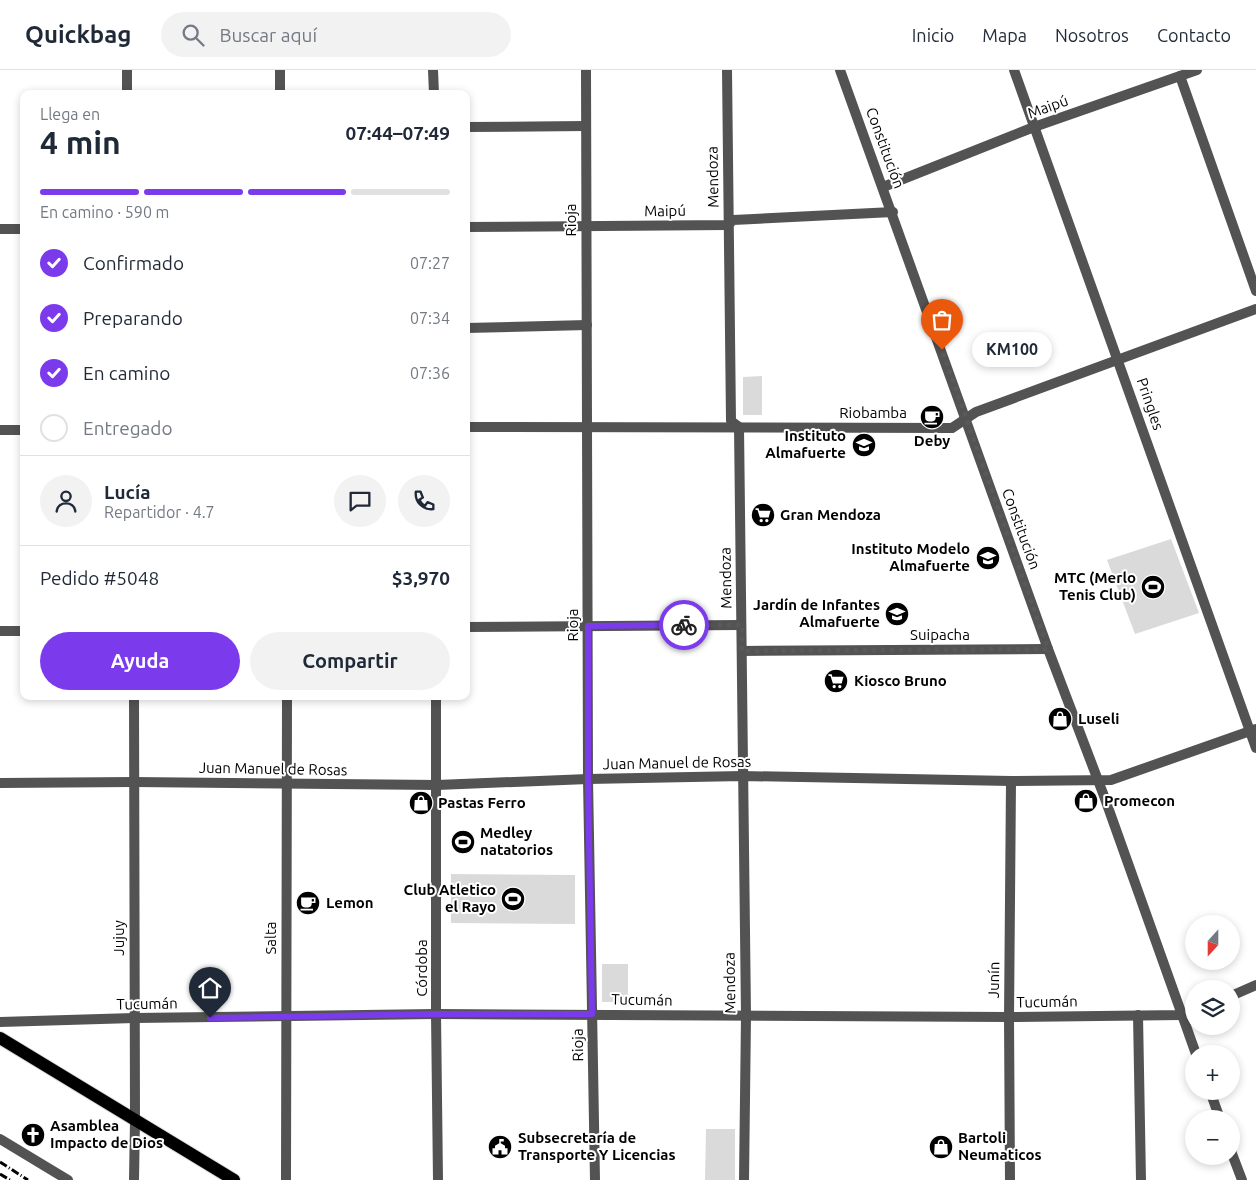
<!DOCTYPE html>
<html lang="es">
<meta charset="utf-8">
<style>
body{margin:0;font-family:Ubuntu,sans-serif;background:#f2f2f3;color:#1f2937;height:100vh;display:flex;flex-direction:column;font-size:19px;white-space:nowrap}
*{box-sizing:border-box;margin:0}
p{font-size:16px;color:#747a83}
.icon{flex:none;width:28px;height:28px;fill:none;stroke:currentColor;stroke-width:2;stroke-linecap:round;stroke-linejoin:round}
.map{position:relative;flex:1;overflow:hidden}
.panel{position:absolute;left:20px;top:20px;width:450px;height:610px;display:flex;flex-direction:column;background:#fff;border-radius:10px;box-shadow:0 2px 8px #0003}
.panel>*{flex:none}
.needle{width:32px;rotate:201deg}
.tools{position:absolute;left:1185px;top:845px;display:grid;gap:10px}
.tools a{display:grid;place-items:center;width:55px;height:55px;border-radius:50%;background:#fff;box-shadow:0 2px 8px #0003;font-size:25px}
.pin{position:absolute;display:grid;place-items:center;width:42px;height:42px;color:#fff;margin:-51px -21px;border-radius:50% 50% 50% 0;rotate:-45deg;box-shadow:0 0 5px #0007}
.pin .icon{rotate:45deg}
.courier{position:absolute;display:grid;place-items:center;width:50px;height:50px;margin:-25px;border:4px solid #7c3aed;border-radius:50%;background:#fff;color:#222;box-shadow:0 1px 6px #0007}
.bubble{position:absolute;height:35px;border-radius:18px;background:#fff;box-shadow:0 2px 8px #0003;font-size:16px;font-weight:600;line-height:35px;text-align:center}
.head em{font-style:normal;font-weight:600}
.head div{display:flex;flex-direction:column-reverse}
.head{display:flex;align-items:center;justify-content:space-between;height:85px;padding:0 20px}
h1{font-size:32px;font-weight:600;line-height:38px}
.bar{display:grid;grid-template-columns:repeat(4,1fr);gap:8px 5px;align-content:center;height:60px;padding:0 20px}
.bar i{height:6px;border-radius:4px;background:#e0e1e3}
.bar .on{background:#7c3aed}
.bar p{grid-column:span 4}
.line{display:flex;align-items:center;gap:12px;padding:0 20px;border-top:1px solid #e0e1e3}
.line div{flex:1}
.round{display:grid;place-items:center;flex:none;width:52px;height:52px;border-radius:26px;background:#f2f2f3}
ol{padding:0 20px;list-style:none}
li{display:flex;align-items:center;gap:15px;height:55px}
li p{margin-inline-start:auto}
li .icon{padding:5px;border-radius:50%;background:#7c3aed;color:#fff;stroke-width:4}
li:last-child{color:#747a83}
li i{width:28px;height:28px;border:2px solid #e0e1e3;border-radius:50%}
.action{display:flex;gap:10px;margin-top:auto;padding:10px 20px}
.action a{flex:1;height:58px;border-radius:30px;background:#7c3aed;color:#fff;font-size:20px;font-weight:600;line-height:58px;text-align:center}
.action a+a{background:#f2f2f3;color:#1f2937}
header{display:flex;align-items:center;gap:30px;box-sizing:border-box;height:70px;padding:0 25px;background:#fff;border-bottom:1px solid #e0e1e3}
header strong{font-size:24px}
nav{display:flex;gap:28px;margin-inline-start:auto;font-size:18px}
.search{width:350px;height:45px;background:#f2f2f3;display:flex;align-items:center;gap:12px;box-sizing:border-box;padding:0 18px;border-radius:28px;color:#747a83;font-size:19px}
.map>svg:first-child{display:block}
</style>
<header>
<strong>Quickbag</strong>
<div class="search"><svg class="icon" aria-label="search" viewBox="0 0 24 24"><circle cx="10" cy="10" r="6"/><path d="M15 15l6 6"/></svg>Buscar aquí</div>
<nav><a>Inicio</a><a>Mapa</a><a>Nosotros</a><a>Contacto</a></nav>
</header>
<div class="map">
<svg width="1256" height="1110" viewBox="0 0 1256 1110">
<rect width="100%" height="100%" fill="#fff"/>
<!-- green -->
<g fill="#dadada">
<path d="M762 306V345H743V307Z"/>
<path d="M1171 469 1199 543 1135 564 1107 490Z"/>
<path d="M451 804 575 805V854L451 853Z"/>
<rect x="602" y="894" width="26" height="38"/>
<path d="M706 1059H735V1110H705Z"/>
</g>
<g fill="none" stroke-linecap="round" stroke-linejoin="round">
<!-- primary casing -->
<g stroke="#dbdbdb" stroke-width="14">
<path id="primary" d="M0 968 234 1110"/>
</g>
<!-- minor -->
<g stroke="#535353" stroke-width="10">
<path d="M127 0V24"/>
<path d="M280 0V24"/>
<path d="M433 0 434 24"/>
<path d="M586 0 588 709 595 1110"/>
<path d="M727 0 731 351 739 357 746 946 744 1110"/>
<path d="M1014 0 1256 678"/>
<path d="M1180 6 1256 221"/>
<path d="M466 57 586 56"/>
<path d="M883 117 1034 57 1197 0"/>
<path d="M466 157 728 155 733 150 893 142"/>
<path d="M0 159H24"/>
<path d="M466 258 587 255"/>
<path d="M466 357 952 358 976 342 1256 239"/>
<path d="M0 360H24"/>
<path d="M466 557 741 555"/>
<path d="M0 561H24"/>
<path d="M742 581 1048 579"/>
<path d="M436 626V944L438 1110"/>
<path d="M0 713 134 712 437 715 588 709 743 706 1011 711 1111 710 1256 659"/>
<path d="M1231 926 1256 915"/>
<path d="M1138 945 1141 1110"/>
<path d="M0 952 134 948 436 944 1009 947 1182 945 1194 943"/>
<path d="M134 1110 135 1050 134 626"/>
<path d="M286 1110 287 626"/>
<path d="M1010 1110 1009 947 1011 711"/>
</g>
<!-- tertiary -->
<g stroke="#535353" stroke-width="10">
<path d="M840 0 1048 579 1104 726 1196 984"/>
<path d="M1210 1021 1220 1049"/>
<path d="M0 1069 68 1110"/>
<path d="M1231 1081 1242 1110"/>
</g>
<!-- primary -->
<use href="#primary" stroke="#000" stroke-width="12"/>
<!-- rail -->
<g stroke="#000" stroke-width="3" stroke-dasharray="8 2.5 1 2.5" stroke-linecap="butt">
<path d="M0 1092 28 1110"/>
<path d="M0 1104 10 1110"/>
</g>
</g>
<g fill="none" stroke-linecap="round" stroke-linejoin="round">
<!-- done -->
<path stroke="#595959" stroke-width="5" stroke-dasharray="0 9" d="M684 555H742V581L1048 579 942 280"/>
<!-- route -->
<path stroke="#7c3aed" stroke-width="6" d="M210 948 436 944H592L588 710V556L684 555"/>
</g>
<!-- icons -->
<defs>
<g id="cafe-disc" transform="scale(1.25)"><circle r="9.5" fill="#000" stroke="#fff"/><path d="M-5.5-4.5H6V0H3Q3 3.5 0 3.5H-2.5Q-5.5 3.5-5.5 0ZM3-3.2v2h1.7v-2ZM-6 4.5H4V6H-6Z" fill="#fff"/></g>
<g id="school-disc" transform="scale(1.25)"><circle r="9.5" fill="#000" stroke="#fff"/><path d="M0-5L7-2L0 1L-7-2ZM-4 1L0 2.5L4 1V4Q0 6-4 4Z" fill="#fff"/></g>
<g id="supermarket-disc" transform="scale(1.25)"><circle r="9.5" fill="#000" stroke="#fff"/><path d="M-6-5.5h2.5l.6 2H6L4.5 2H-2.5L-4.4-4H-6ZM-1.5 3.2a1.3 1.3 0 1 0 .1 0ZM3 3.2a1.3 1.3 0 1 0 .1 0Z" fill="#fff"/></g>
<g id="stadium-disc" transform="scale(1.25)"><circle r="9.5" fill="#000" stroke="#fff"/><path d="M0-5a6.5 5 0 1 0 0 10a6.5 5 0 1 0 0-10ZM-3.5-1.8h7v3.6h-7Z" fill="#fff"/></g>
<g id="shop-disc" transform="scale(1.25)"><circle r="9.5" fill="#000" stroke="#fff"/><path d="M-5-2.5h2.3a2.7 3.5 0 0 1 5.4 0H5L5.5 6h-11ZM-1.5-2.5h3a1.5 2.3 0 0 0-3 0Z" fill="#fff"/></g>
<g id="church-disc" transform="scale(1.25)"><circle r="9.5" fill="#000" stroke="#fff"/><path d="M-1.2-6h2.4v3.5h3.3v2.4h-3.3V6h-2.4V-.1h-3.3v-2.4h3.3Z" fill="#fff"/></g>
<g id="civic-disc" transform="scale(1.25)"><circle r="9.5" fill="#000" stroke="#fff"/><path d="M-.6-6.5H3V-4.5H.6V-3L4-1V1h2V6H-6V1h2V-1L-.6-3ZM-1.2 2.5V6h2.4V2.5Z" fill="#fff"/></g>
</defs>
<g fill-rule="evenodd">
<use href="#cafe-disc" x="932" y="347"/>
<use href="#school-disc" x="864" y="375"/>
<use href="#supermarket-disc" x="763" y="445"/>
<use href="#school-disc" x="988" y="488"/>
<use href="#stadium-disc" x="1153" y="517"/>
<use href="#school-disc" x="897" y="544"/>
<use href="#supermarket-disc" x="836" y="611"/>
<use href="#shop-disc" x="1060" y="649"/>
<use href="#shop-disc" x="1086" y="731"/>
<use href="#shop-disc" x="421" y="733"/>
<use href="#stadium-disc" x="463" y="772"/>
<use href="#stadium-disc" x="513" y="829"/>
<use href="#cafe-disc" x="308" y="833"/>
<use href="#church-disc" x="33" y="1065"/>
<use href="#civic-disc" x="500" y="1077"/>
<use href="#shop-disc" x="941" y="1077"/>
</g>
<g text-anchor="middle" stroke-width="4" stroke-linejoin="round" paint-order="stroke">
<!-- street labels -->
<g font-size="15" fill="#000" stroke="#fff">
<text transform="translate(1048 37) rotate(-20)" y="5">Maipú</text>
<text transform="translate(885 78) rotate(70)" y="5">Constitución</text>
<text transform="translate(713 107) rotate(-91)" y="5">Mendoza</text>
<text transform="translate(665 141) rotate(-1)" y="5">Maipú</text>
<text transform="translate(571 150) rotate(-90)" y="5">Rioja</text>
<text transform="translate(1150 334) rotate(71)" y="5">Pringles</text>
<text x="873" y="348">Riobamba</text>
<text transform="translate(1021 459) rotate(70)" y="5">Constitución</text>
<text transform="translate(726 508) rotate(-91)" y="5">Mendoza</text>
<text transform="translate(573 555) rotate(-90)" y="5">Rioja</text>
<text x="940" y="570">Suipacha</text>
<text transform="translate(677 693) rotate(-1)" y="5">Juan Manuel de Rosas</text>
<text transform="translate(273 699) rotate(1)" y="5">Juan Manuel de Rosas</text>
<text transform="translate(119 868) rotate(-90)" y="5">Jujuy</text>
<text transform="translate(271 868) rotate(-90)" y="5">Salta</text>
<text transform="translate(422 898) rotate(-90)" y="5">Córdoba</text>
<text transform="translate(994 910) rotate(-89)" y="5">Junín</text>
<text transform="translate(730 913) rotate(-91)" y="5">Mendoza</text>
<text transform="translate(642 930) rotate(1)" y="5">Tucumán</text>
<text transform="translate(1047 932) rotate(-1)" y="5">Tucumán</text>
<text transform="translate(147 934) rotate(-1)" y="5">Tucumán</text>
<text transform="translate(578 975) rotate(-91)" y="5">Rioja</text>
</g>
<!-- poi labels -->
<g font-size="15" font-weight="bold" fill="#000" stroke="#fff" text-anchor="start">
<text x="846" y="371" text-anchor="end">Instituto<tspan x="846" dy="17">Almafuerte</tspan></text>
<text x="932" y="376" text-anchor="middle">Deby</text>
<text x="780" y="450">Gran Mendoza</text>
<text x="970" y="484" text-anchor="end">Instituto Modelo<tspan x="970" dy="17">Almafuerte</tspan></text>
<text x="1136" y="513" text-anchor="end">MTC (Merlo<tspan x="1136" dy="17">Tenis Club)</tspan></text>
<text x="880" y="540" text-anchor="end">Jardín de Infantes<tspan x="880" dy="17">Almafuerte</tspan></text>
<text x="854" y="616">Kiosco Bruno</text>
<text x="1078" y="654">Luseli</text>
<text x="1104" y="736">Promecon</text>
<text x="438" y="738">Pastas Ferro</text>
<text x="480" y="768">Medley<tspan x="480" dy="17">natatorios</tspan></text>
<text x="496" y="825" text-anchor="end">Club Atletico<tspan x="496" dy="17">el Rayo</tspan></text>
<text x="326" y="838">Lemon</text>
<text x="50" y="1061">Asamblea<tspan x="50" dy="17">Impacto de Dios</tspan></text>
<text x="518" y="1073">Subsecretaría de<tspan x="518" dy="17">Transporte Y Licencias</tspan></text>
<text x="958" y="1073">Bartoli<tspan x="958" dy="17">Neumaticos</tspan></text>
</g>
</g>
</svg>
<div class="tools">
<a><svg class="needle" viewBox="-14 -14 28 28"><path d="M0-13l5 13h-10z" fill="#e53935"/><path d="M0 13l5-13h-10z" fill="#747a83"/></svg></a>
<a><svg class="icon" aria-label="layers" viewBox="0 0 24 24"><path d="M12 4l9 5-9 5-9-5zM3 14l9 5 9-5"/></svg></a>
<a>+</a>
<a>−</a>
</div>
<div class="pin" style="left:942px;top:280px;background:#ea580c"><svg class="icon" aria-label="bag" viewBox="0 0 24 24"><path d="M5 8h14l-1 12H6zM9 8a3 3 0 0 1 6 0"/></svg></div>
<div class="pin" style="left:210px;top:948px;background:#1f2937"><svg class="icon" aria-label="home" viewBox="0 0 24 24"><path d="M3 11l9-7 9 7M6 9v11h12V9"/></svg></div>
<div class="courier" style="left:684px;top:555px"><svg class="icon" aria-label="bike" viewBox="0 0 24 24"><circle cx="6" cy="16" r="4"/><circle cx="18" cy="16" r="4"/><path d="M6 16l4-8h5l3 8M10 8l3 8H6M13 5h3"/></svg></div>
<div class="bubble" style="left:972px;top:262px;width:80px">KM100</div>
<section class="panel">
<div class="head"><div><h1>4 min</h1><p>Llega en</p></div><em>07:44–07:49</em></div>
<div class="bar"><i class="on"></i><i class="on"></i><i class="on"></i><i></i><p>En camino · 590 m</p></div>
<ol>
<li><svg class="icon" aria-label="check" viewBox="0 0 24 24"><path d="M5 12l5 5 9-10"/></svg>Confirmado<p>07:27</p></li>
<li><svg class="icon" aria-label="check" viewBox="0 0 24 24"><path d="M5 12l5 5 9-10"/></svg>Preparando<p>07:34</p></li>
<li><svg class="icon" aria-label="check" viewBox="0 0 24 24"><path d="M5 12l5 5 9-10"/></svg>En camino<p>07:36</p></li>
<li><i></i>Entregado</li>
</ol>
<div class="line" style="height:90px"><a class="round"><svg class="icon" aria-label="person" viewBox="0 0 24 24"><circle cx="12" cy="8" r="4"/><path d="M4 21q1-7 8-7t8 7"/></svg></a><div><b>Lucía</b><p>Repartidor · 4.7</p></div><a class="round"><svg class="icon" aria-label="chat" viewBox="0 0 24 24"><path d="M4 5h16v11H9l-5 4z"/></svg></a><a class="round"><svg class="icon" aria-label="phone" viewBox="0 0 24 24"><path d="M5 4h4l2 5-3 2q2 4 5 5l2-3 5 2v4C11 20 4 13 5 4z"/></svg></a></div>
<div class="line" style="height:65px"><div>Pedido #5048</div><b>$3,970</b></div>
<div class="action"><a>Ayuda</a><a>Compartir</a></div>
</section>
</div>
